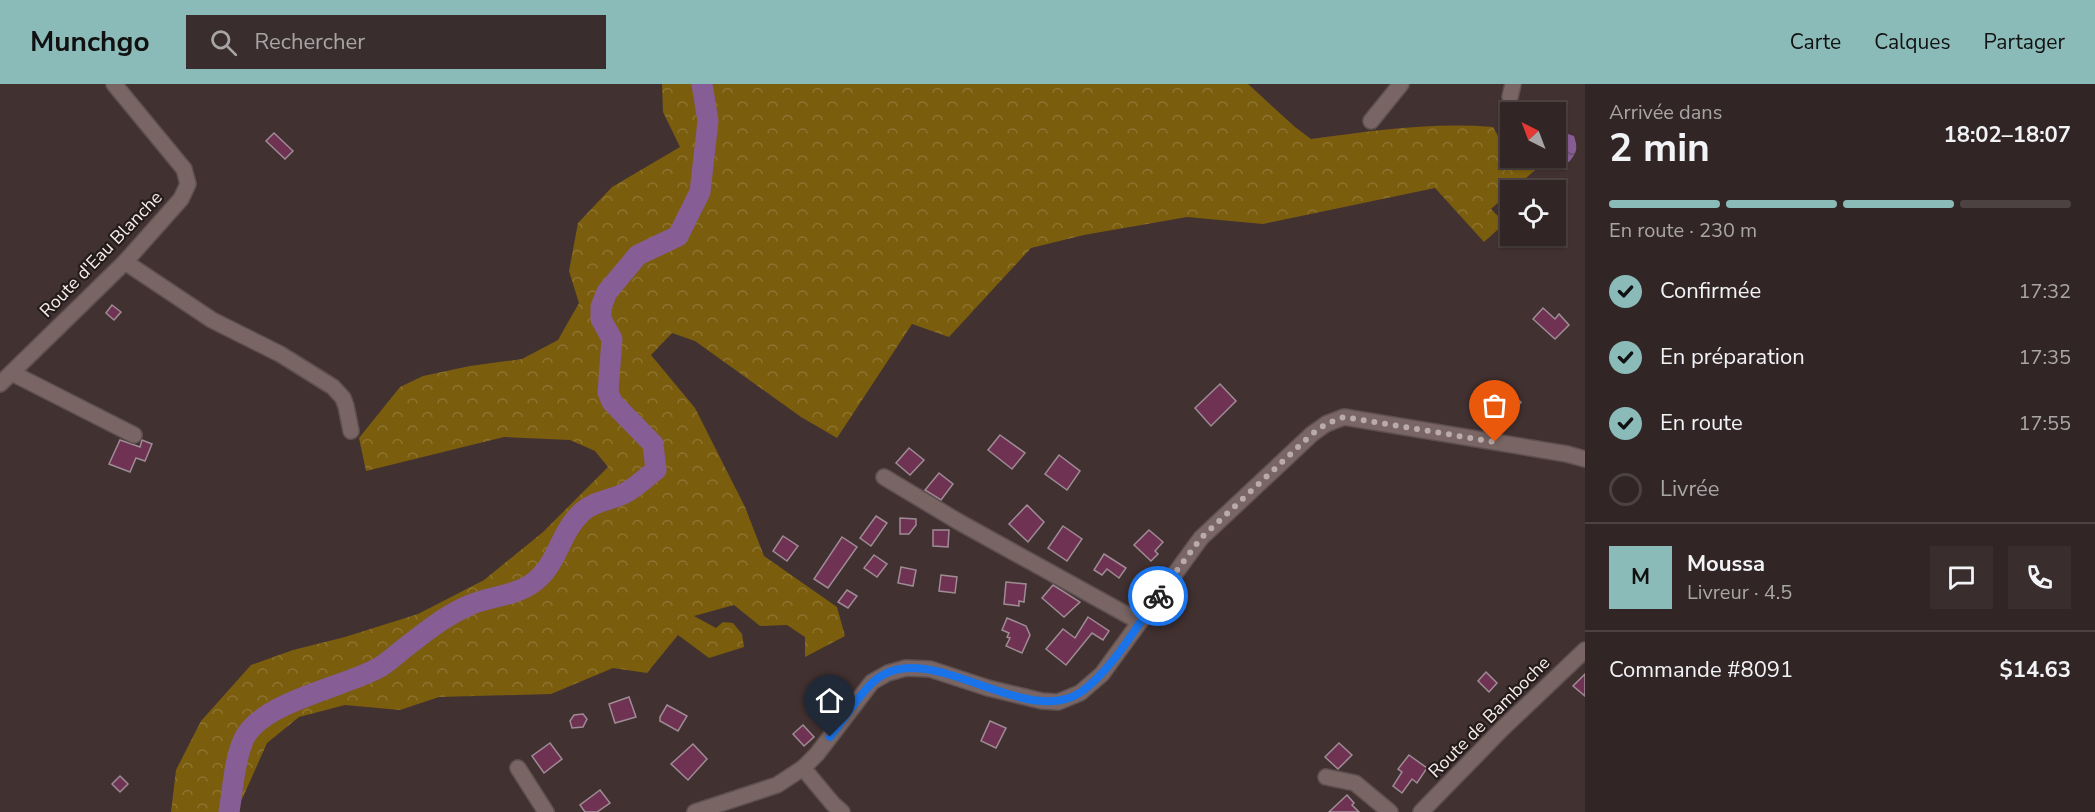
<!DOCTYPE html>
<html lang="fr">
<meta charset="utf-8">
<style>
body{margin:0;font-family:"Nunito Sans",sans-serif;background:#3a2d2d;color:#f1f3f6;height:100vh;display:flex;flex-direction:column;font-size:22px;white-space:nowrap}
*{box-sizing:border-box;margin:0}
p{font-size:20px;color:#a8a5a7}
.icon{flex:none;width:33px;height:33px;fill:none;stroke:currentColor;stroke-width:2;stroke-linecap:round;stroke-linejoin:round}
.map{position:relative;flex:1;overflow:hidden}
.sheet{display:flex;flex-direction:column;background:#322525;width:510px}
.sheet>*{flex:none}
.needle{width:39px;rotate:318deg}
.tools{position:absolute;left:1500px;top:18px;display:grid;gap:12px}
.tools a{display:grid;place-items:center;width:66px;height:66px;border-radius:0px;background:#322525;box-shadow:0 2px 4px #0004,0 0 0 2px #4d4242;font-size:30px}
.pin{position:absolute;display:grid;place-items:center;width:51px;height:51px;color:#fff;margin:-62px -26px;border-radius:50% 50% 50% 0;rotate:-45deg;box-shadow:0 0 6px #0007}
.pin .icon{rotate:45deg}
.courier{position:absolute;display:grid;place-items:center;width:60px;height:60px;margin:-30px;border:4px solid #1a73e8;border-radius:50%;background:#fff;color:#222;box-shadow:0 2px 8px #0007}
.overview em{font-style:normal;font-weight:700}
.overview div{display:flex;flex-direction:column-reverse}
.overview{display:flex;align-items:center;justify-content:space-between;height:102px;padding:0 24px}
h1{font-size:39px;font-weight:700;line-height:45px}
.bar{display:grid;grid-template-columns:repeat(4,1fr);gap:9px 6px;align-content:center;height:72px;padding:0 24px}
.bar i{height:8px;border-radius:4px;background:#4d4242}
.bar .current{background:#8bbbb9}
.bar p{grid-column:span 4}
.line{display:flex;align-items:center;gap:15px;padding:0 24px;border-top:2px solid #4d4242}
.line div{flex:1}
.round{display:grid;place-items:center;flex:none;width:63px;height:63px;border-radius:0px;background:#3a2d2d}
ol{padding:0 24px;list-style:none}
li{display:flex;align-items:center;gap:18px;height:66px}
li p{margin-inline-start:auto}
li .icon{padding:6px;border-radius:50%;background:#8bbbb9;color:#111;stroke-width:4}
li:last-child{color:#a8a5a7}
li i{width:33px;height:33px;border:3px solid #4d4242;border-radius:50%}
header{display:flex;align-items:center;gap:36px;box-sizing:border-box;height:84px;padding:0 30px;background:#8bbbb9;color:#111}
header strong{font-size:28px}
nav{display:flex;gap:33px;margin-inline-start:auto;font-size:21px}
.search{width:420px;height:54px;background:#3a2d2d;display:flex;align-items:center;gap:15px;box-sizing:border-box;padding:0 21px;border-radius:0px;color:#a8a5a7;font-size:22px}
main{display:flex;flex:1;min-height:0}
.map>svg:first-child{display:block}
</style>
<header>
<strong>Munchgo</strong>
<div class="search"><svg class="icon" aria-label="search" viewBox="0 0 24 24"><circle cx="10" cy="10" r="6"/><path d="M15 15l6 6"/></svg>Rechercher</div>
<nav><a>Carte</a><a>Calques</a><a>Partager</a></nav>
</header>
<main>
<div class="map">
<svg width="1585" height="728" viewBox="0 0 1585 728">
<defs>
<pattern id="forest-crowns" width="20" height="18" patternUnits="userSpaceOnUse" patternTransform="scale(1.5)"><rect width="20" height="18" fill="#7a5d0d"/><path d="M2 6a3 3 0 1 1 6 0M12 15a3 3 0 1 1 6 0" fill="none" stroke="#8e7430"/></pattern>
<pattern id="water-ripples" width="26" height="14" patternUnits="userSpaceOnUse" patternTransform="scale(1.5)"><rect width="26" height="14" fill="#865d95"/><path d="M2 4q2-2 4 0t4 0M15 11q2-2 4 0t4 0" fill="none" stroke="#65516a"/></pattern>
</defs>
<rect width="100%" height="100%" fill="#423131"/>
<!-- forest -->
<path fill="url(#forest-crowns)" d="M662 0H1248L1295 43 1311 55C1372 47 1432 38 1493 43L1510 74 1543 79 1491 125 1505 139 1484 158 1435 104 1263 140 1187 133 1084 151 1031 164 949 253 912 240 837 354 801 333 695 257 672 249 651 271 695 324 745 423 764 472 837 523 845 552 805 573V553L787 541 760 542 734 521 694 532 716 544 723 538 733 539 742 550 744 563 709 574 678 551 647 589 613 584 551 610 439 613 400 626 345 621 299 633 267 659 243 713 235 728H171L176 686 201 637 251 581 293 566 345 553 418 530 484 496 543 448 608 383 595 367 570 356 504 353 366 387 359 354 400 303 423 292 470 282 522 275 558 256 579 219 569 187 578 139 612 103 680 63 663 28Z"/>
<!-- water -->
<path fill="url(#water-ripples)" d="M1556 46 1574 52C1578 64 1577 69 1569 78L1529 74H1556Z"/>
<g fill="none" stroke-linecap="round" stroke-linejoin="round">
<!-- river -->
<path stroke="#865d95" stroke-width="21" d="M229 728C233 705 234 678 243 657 258 618 346 603 380 583 388 578 395 572 402 566 424 549 444 532 470 521 490 512 516 512 534 498 558 480 560 448 582 428 594 417 608 417 623 410 635 405 646 393 656 386L653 360 612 318 608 308 612 255 601 235V223L607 208 638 171 678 152 700 108 708 37 702 0"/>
</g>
<!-- building -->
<g fill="#6f3253" stroke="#9e8c94" stroke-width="1.5">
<path d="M274 49 293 67 285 75 266 57Z"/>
<path d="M112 221 121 228 114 236 106 229Z"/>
<path d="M1543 224 1555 235 1559 230 1569 241 1555 255 1533 235Z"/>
<path d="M1220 300 1236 317 1211 342 1195 324Z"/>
<path d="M1506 306 1521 318 1504 340 1488 328Z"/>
<path d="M1000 351 1025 369 1012 385 988 366Z"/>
<path d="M120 356 140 363 142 356 152 360 145 377 136 374 130 388 109 380Z"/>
<path d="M909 364 924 376 910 391 896 379Z"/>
<path d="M1059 371 1080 387 1067 406 1045 390Z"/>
<path d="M939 389 953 400 941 416 925 406Z"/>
<path d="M1027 421 1044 438 1028 458 1009 440Z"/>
<path d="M876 432 887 439 871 462 860 454Z"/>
<path d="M900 434 916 435V441L909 450H900Z"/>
<path d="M1063 442 1082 455 1067 477 1048 464Z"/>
<path d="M933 446H949L948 463 933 462Z"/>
<path d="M1149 446 1163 458 1155 467 1158 470 1151 477 1134 461Z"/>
<path d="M783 452 798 462 787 477 773 467Z"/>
<path d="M842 453 857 463 828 504 814 495Z"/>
<path d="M1104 470 1126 484 1119 494 1107 485 1102 491 1094 486Z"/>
<path d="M874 471 887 480 877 493 864 484Z"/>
<path d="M901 483 916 486 913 502 898 499Z"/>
<path d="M941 491 957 493 955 509 939 507Z"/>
<path d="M1006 498 1026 500 1024 518 1019 517V522L1004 520Z"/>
<path d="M1053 501 1080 518 1064 533 1042 514Z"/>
<path d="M847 506 857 512 848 524 838 518Z"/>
<path d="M1088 533 1109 547 1103 556 1092 549 1066 581 1046 565 1063 545 1075 554Z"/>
<path d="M1007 534 1026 542 1030 551 1022 569 1006 562 1010 554 1007 553 1009 549 1002 546Z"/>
<path d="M1486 588 1497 599 1489 608 1478 597Z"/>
<path d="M1585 590V612L1573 602Z"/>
<path d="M629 613 636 633 615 639 609 620Z"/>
<path d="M667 621 687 632 678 647 660 637V633Z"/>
<path d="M583 630 587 635 583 643 572 644 570 637 574 631Z"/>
<path d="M990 637 1006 644 996 664 981 657Z"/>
<path d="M803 641 814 653 804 662 793 650Z"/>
<path d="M550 659 562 675 544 689 532 672Z"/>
<path d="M1339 659 1352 671 1338 685 1325 673Z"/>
<path d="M693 660 707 675 688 696 671 680Z"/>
<path d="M1409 671 1427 684 1417 699 1412 695 1402 709 1393 702 1402 688 1398 685Z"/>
<path d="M120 692 128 700 120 708 112 700Z"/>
<path d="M600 706 610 719 597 728H585L580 721Z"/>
<path d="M1347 711 1354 719 1352 721 1359 728H1329Z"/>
</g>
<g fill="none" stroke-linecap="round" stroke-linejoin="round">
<!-- minor casing -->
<g stroke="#5f5050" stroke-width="18">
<g id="minor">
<path d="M1510 13 1513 0"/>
<path d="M1371 37 1401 0"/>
<path d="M125 178 212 236 280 270 333 303 343 314 346 322 351 347"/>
<path d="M12 289 134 351"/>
<path d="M0 300 125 178 181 115 188 100 184 85 114 0"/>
<path d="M884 393 959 438 1140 538"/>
<path d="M518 684 546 728"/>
<path d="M803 684 833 720 842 728"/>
<path d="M1326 693 1355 699 1390 728"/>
<path d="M695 728 777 701 803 684 817 670 872 598 888 589 906 584 930 585 988 604 1042 617 1058 618 1080 609 1102 590 1201 454 1312 350 1326 340 1344 333 1567 370 1585 375"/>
<path d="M1421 728 1502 645 1585 566"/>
</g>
</g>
<!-- minor -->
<use href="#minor" stroke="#786564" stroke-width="15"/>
</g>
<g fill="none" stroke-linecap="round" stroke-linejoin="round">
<!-- done -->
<path stroke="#b8abaa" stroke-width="6" stroke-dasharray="0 10.8" d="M1158 512 1201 454 1312 350 1326 340 1344 333 1495 358"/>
<!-- route -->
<path stroke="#1a73e8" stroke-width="8" d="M830 653C843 637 858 612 872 599 925 548 1024 647 1081 608 1111 587 1137 542 1158 512"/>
</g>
<g text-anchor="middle" stroke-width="4.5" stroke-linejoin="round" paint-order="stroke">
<!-- street labels -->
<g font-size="18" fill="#f7eceb" stroke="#231c1b">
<text transform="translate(101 170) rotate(-46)" y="6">Route d'Eau Blanche</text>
<text transform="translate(1489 633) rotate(-45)" y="6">Route de Bamboche</text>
</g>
</g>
</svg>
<div class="tools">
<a><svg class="needle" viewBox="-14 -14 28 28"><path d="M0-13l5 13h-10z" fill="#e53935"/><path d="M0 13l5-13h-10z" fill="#a8a5a7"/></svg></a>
<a><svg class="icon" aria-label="locate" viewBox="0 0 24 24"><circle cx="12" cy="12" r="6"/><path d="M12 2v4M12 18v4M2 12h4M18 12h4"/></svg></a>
</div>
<div class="pin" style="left:1495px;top:358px;background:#ea580c"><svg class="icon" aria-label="bag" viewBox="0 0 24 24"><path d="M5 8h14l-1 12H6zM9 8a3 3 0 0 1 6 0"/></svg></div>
<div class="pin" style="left:830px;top:653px;background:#1f2937"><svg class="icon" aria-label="home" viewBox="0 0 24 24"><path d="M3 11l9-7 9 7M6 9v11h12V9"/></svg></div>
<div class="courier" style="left:1158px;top:512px"><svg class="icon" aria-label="bike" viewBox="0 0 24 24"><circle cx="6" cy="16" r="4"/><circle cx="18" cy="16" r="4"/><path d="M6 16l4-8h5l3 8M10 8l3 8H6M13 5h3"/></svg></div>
</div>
<section class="sheet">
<div class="overview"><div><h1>2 min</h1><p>Arrivée dans</p></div><em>18:02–18:07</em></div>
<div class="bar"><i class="current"></i><i class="current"></i><i class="current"></i><i></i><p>En route · 230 m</p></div>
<ol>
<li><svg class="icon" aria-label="check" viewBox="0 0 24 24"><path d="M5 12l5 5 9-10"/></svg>Confirmée<p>17:32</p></li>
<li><svg class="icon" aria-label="check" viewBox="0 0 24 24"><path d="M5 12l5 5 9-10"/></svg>En préparation<p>17:35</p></li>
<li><svg class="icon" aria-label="check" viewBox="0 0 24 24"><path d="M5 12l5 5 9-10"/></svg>En route<p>17:55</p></li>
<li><i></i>Livrée</li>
</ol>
<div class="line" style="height:108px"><b class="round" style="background:#8bbbb9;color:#111">M</b><div><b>Moussa</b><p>Livreur · 4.5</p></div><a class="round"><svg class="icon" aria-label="chat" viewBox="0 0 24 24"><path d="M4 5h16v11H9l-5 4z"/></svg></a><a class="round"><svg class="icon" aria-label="phone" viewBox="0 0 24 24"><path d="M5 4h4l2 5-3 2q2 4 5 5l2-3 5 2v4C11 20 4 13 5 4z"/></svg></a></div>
<div class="line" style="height:78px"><div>Commande #8091</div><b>$14.63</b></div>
</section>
</main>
